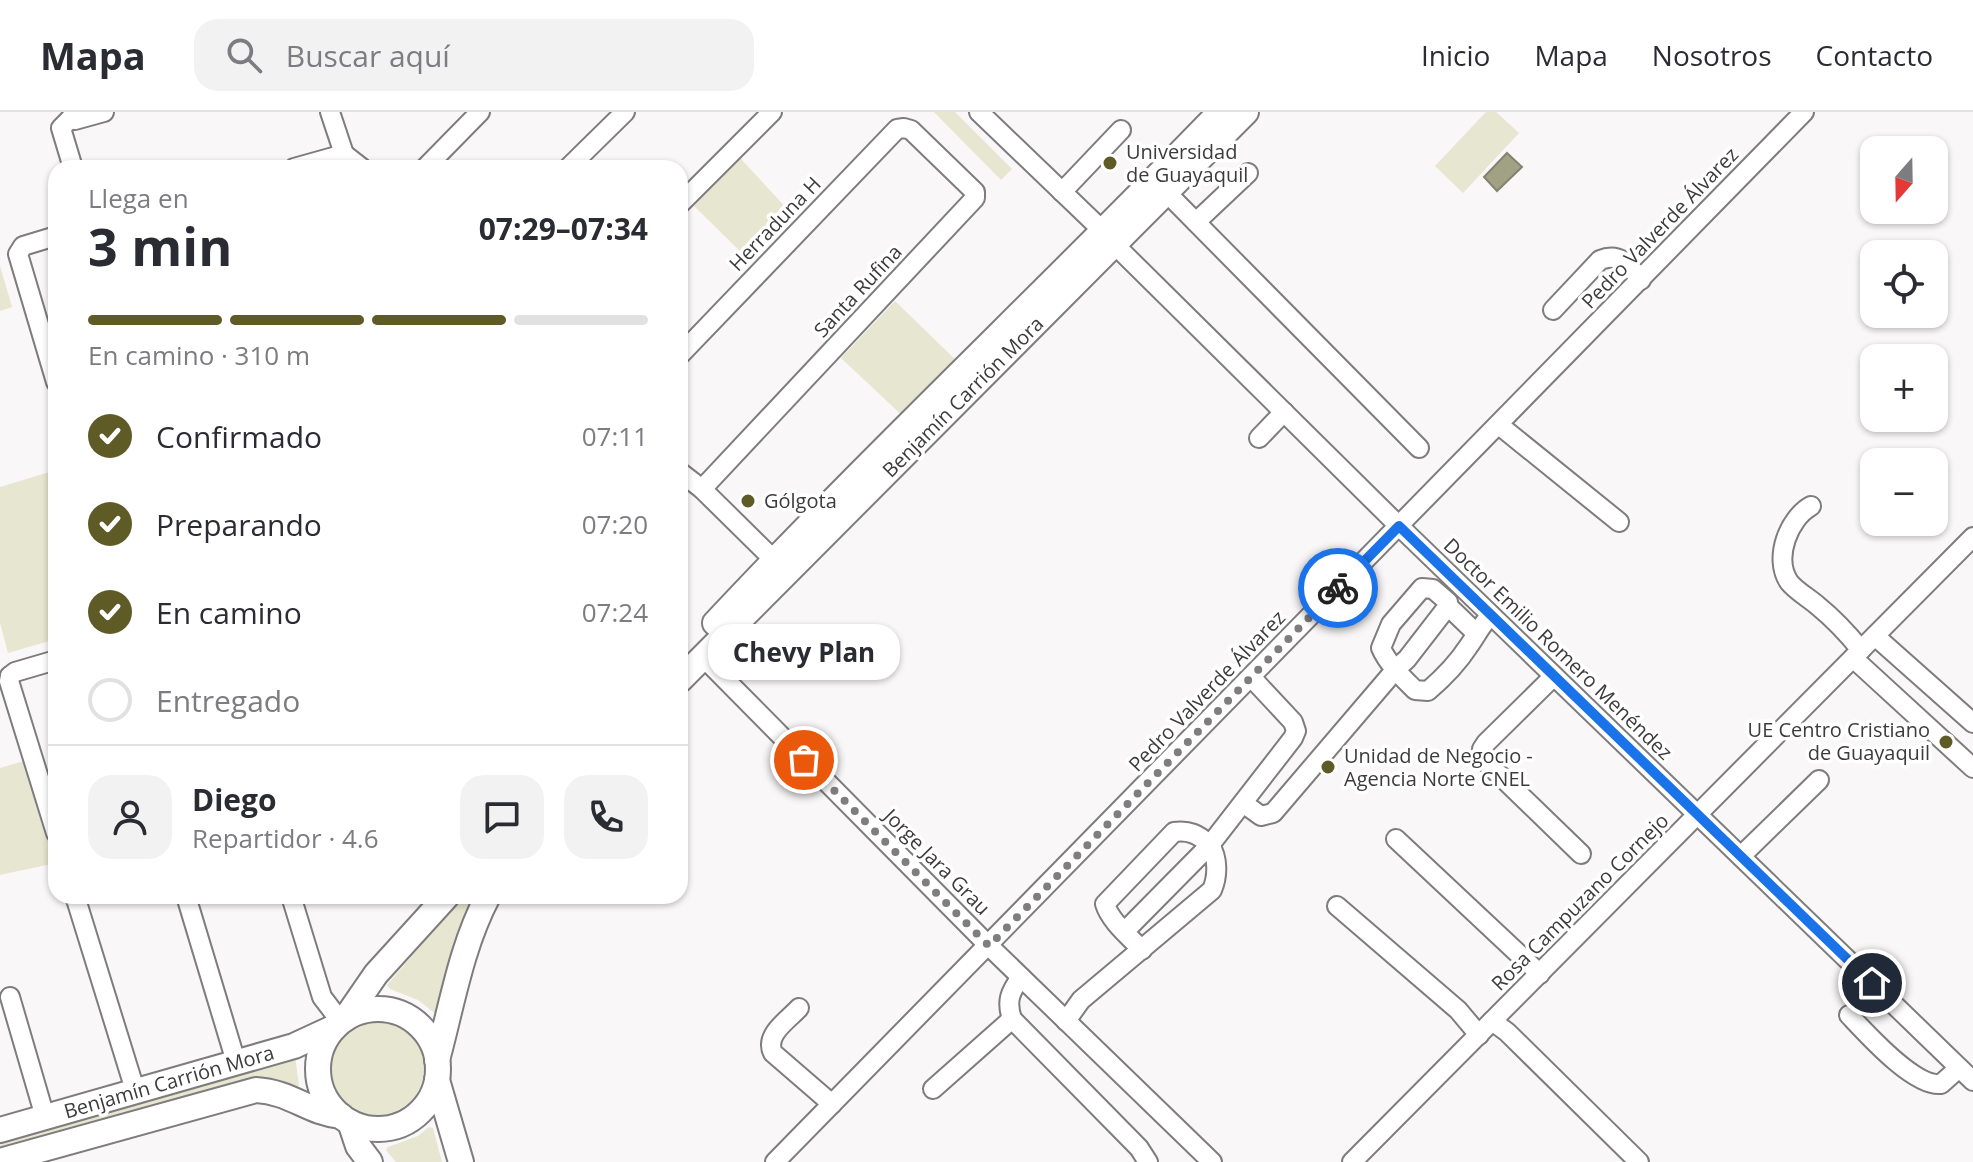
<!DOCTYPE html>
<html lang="es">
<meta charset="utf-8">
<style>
body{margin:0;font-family:"Open Sans",sans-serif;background:#f2f2f3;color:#2b2b33;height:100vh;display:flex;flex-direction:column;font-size:30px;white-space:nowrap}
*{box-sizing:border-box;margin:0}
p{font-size:26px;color:#7c7c81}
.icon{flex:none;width:44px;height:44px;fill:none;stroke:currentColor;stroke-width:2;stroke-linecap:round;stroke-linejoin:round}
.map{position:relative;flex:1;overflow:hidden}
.panel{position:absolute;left:48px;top:48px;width:640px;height:744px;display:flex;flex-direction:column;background:#fff;border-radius:24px;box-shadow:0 2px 6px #0004}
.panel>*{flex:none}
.needle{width:52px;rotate:200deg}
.buttons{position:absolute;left:1860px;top:24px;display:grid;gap:16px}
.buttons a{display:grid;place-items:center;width:88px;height:88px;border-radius:16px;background:#fff;box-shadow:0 2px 6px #0004;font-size:40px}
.pin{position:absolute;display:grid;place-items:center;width:68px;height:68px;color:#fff;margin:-34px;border:4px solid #fff;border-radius:50%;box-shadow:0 2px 8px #0007}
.courier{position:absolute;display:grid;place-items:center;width:80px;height:80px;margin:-40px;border:6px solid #1a73e8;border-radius:50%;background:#fff;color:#222;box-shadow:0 2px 10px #0007}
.bubble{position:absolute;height:56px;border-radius:24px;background:#fff;box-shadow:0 2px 6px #0004;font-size:26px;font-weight:700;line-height:56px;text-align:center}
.overview em{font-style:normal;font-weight:700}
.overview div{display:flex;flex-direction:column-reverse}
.overview{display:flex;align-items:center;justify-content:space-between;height:136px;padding:0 40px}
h1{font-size:52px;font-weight:700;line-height:60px}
.bar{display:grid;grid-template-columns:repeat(4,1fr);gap:12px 8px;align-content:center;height:96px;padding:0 40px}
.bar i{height:10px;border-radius:6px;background:#e1e1e2}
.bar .current{background:#5f5b27}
.bar p{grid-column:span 4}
.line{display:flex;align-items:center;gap:20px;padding:0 40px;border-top:2px solid #e1e1e2}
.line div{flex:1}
.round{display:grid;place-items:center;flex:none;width:84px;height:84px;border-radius:24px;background:#f2f2f3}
ol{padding:0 40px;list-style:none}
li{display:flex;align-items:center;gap:24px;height:88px}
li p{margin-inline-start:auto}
li .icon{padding:8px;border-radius:50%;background:#5f5b27;color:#fff;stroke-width:4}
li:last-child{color:#7c7c81}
li i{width:44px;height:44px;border:4px solid #e1e1e2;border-radius:50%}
header{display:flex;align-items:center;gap:48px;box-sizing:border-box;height:112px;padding:0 40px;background:#fff;border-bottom:2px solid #e1e1e2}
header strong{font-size:38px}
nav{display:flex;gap:44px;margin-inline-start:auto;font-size:28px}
.search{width:560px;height:72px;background:#f2f2f3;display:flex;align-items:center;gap:20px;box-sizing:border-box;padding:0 28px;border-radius:24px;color:#7c7c81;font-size:30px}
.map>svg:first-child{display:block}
</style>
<header>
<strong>Mapa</strong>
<div class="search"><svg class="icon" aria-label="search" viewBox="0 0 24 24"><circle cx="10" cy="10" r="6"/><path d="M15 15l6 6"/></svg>Buscar aquí</div>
<nav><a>Inicio</a><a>Mapa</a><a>Nosotros</a><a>Contacto</a></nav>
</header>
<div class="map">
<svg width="1973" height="1050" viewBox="0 0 1973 1050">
<rect width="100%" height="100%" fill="#faf7f9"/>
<!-- green -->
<g fill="#e7e6d0">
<path d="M934 0H955L1012 57 1001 68Z"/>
<path d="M1486 0H1496L1519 21 1463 81 1435 54Z"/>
<path d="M740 46 793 103 750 149 694 94Z"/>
<path d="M0 154 12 195 0 199Z"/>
<path d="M895 189 962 254 906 307 841 246Z"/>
<path d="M56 358V527L8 541 0 511V375Z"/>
<path d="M31 647 56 732V751L0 763V656Z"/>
<path d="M463 784H477L440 900 436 902 418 888 390 877 387 873Z"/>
<circle cx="377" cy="956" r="47"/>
<path d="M295 944 299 974 295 976 278 969 257 966 0 1039V1029Z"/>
<path d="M429 1015 433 1016 442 1050H396L386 1038 388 1035 418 1024Z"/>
</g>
<!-- water -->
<path fill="#a3a184" stroke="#84836f" stroke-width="2" d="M1507 41 1522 55 1497 79 1484 65Z"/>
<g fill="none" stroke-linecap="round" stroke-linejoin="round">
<!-- minor casing -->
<g stroke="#7f7c7e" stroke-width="22">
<g id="minor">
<path d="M330 0 347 51"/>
<path d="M979 0 1104 120"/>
<path d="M71 6 61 16 73 56"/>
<path d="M71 6 75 8 104 0"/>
<path d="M294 56 344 42 362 56"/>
<path d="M425 56 480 0"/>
<path d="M568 56 625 0"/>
<path d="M1062 80 1121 18"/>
<path d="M1167 81 1419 336"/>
<path d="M680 92 772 0"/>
<path d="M1196 110 1248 61"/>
<path d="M56 124 23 134 18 142 56 270"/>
<path d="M1115 133 1399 414 1973 969"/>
<path d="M1553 198 1600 148C1620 140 1629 153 1641 168"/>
<path d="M680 243 897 17 904 16 911 18 975 80V86L702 377"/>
<path d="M1499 313 1619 410"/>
<path d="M1259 326 1284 300"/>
<path d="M680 360 702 377 774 448"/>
<path d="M1811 394C1789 406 1773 446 1789 470 1796 479 1809 486 1818 494 1834 507 1848 522 1861 538"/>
<path d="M1448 494 1476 521"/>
<path d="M1875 524 1973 611"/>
<path d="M703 545 989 834 1212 1050"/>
<path d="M1853 546 1973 656"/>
<path d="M10 564 9 569 56 721"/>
<path d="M10 564 15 560 56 548"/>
<path d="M1554 564 1486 631 1482 637 1483 647 1581 742"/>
<path d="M1243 691 1261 704 1273 701 1396 557 1407 547 1448 494V490L1433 477 1422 476 1391 512 1381 536C1388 552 1402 565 1415 578L1428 579C1443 566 1457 552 1468 535 1476 524 1481 513 1491 503"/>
<path d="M1396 727 1540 862"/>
<path d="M1741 744 1819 668"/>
<path d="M75 784 135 978"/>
<path d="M186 784 236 950"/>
<path d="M291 784 322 885 341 910"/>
<path d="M1337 794 1458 898 1479 923"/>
<path d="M1125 819 1210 733C1198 722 1189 718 1174 720L1105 792C1110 809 1130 825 1142 838"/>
<path d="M1021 865C1010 880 1006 889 1012 907L1139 1036 1148 1050"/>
<path d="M10 885 45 1005"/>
<path d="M799 896C788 908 764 923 773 941L832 992"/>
<path d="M1849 903C1867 922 1914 975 1941 972L1959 956"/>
<path d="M1066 909 1081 888 1212 778C1218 764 1218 746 1210 733L1293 626 1296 619 1293 610 1251 565"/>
<path d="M1492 909 1507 920 1639 1050"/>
<path d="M933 977 1012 907"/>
<path d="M775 1050 1804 0"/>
<path d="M1352 1050 1973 425"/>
</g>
</g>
<!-- major casing -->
<g stroke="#7f7c7e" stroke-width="28">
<g id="major">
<path d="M715 511C879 336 1054 172 1220 0"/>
<path d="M680 568 1246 0"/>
<circle cx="378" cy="957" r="60"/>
<path d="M345 907 376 862 447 784"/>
<path d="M437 948C452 893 461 835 488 784"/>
<path d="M437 968 461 1050"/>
<path d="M350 1010 358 1034 370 1050"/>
<path d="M0 1018 294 934 335 915"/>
<path d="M0 1049 256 978C291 980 309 1001 341 1004"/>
</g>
</g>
<!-- minor -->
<use href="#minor" stroke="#fff" stroke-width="18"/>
<!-- major -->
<use href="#major" stroke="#fff" stroke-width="24"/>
</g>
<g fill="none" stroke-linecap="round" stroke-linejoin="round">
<!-- done -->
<path stroke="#7f7d7f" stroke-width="8" stroke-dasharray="0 14.4" d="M804 648 989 834 1338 476"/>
<!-- route -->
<path stroke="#1a73e8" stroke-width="10" d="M1338 476 1399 414 1872 871"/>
</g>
<!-- markers -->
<g fill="#5f5b27" stroke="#fff" stroke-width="3">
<circle cx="1110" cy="51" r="8"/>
<circle cx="748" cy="389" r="8"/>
<circle cx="1946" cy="630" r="8"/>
<circle cx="1328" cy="655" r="8"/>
</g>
<g text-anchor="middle" stroke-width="7" stroke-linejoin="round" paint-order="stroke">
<!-- poi labels -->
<g font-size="20" fill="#3d3c3d" stroke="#fff" text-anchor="start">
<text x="1126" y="47">Universidad<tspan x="1126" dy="23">de Guayaquil</tspan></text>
<text x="764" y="396">Gólgota</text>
<text x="1930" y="625" text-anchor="end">UE Centro Cristiano<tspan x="1930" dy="23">de Guayaquil</tspan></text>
<text x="1344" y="651">Unidad de Negocio -<tspan x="1344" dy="23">Agencia Norte CNEL</tspan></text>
</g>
<!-- street labels -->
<g font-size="20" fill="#3d3c3d" stroke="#fff">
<text transform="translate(775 112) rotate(-46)" y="7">Herraduna H</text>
<text transform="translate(1660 116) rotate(-46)" y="7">Pedro Valverde Álvarez</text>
<text transform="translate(858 179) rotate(-47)" y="7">Santa Rufina</text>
<text transform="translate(963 285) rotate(-45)" y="7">Benjamín Carrión Mora</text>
<text transform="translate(1558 537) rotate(44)" y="7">Doctor Emilio Romero Menéndez</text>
<text transform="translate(1207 579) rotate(-46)" y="7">Pedro Valverde Álvarez</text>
<text transform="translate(937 750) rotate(45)" y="7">Jorge Jara Grau</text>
<text transform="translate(1580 790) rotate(-45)" y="7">Rosa Campuzano Cornejo</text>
<text transform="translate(169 970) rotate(-16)" y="7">Benjamín Carrión Mora</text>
</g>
</g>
</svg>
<div class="buttons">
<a><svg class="needle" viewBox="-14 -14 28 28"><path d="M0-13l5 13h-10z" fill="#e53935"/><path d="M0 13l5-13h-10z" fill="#7c7c81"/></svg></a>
<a><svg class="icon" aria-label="locate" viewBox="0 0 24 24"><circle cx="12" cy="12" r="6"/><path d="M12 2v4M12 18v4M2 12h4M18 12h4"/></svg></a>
<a>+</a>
<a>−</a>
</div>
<div class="pin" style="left:804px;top:648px;background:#ea580c"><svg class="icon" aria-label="bag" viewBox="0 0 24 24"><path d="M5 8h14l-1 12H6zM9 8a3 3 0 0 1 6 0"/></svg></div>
<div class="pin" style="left:1872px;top:871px;background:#1f2937"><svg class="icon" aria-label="home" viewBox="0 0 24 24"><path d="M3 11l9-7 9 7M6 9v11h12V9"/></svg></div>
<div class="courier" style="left:1338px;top:476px"><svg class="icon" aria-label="bike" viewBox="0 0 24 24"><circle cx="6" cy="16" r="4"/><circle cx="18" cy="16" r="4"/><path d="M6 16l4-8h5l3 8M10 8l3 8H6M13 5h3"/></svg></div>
<div class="bubble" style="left:708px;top:512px;width:192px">Chevy Plan</div>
<section class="panel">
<div class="overview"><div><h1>3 min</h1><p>Llega en</p></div><em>07:29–07:34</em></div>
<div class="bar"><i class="current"></i><i class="current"></i><i class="current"></i><i></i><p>En camino · 310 m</p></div>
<ol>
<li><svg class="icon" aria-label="check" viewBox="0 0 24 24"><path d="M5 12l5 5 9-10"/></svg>Confirmado<p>07:11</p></li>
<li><svg class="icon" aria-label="check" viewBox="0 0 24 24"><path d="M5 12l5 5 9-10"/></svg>Preparando<p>07:20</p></li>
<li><svg class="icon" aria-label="check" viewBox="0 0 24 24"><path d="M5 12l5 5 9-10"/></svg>En camino<p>07:24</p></li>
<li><i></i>Entregado</li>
</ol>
<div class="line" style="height:144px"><a class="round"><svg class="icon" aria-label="person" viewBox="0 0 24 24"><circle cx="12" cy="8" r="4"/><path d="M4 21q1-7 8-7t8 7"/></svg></a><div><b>Diego</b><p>Repartidor · 4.6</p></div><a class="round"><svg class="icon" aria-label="chat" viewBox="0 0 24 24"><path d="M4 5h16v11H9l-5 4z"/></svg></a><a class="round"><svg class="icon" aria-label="phone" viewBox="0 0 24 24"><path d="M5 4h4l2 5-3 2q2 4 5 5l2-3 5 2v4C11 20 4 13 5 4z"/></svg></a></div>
</section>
</div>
